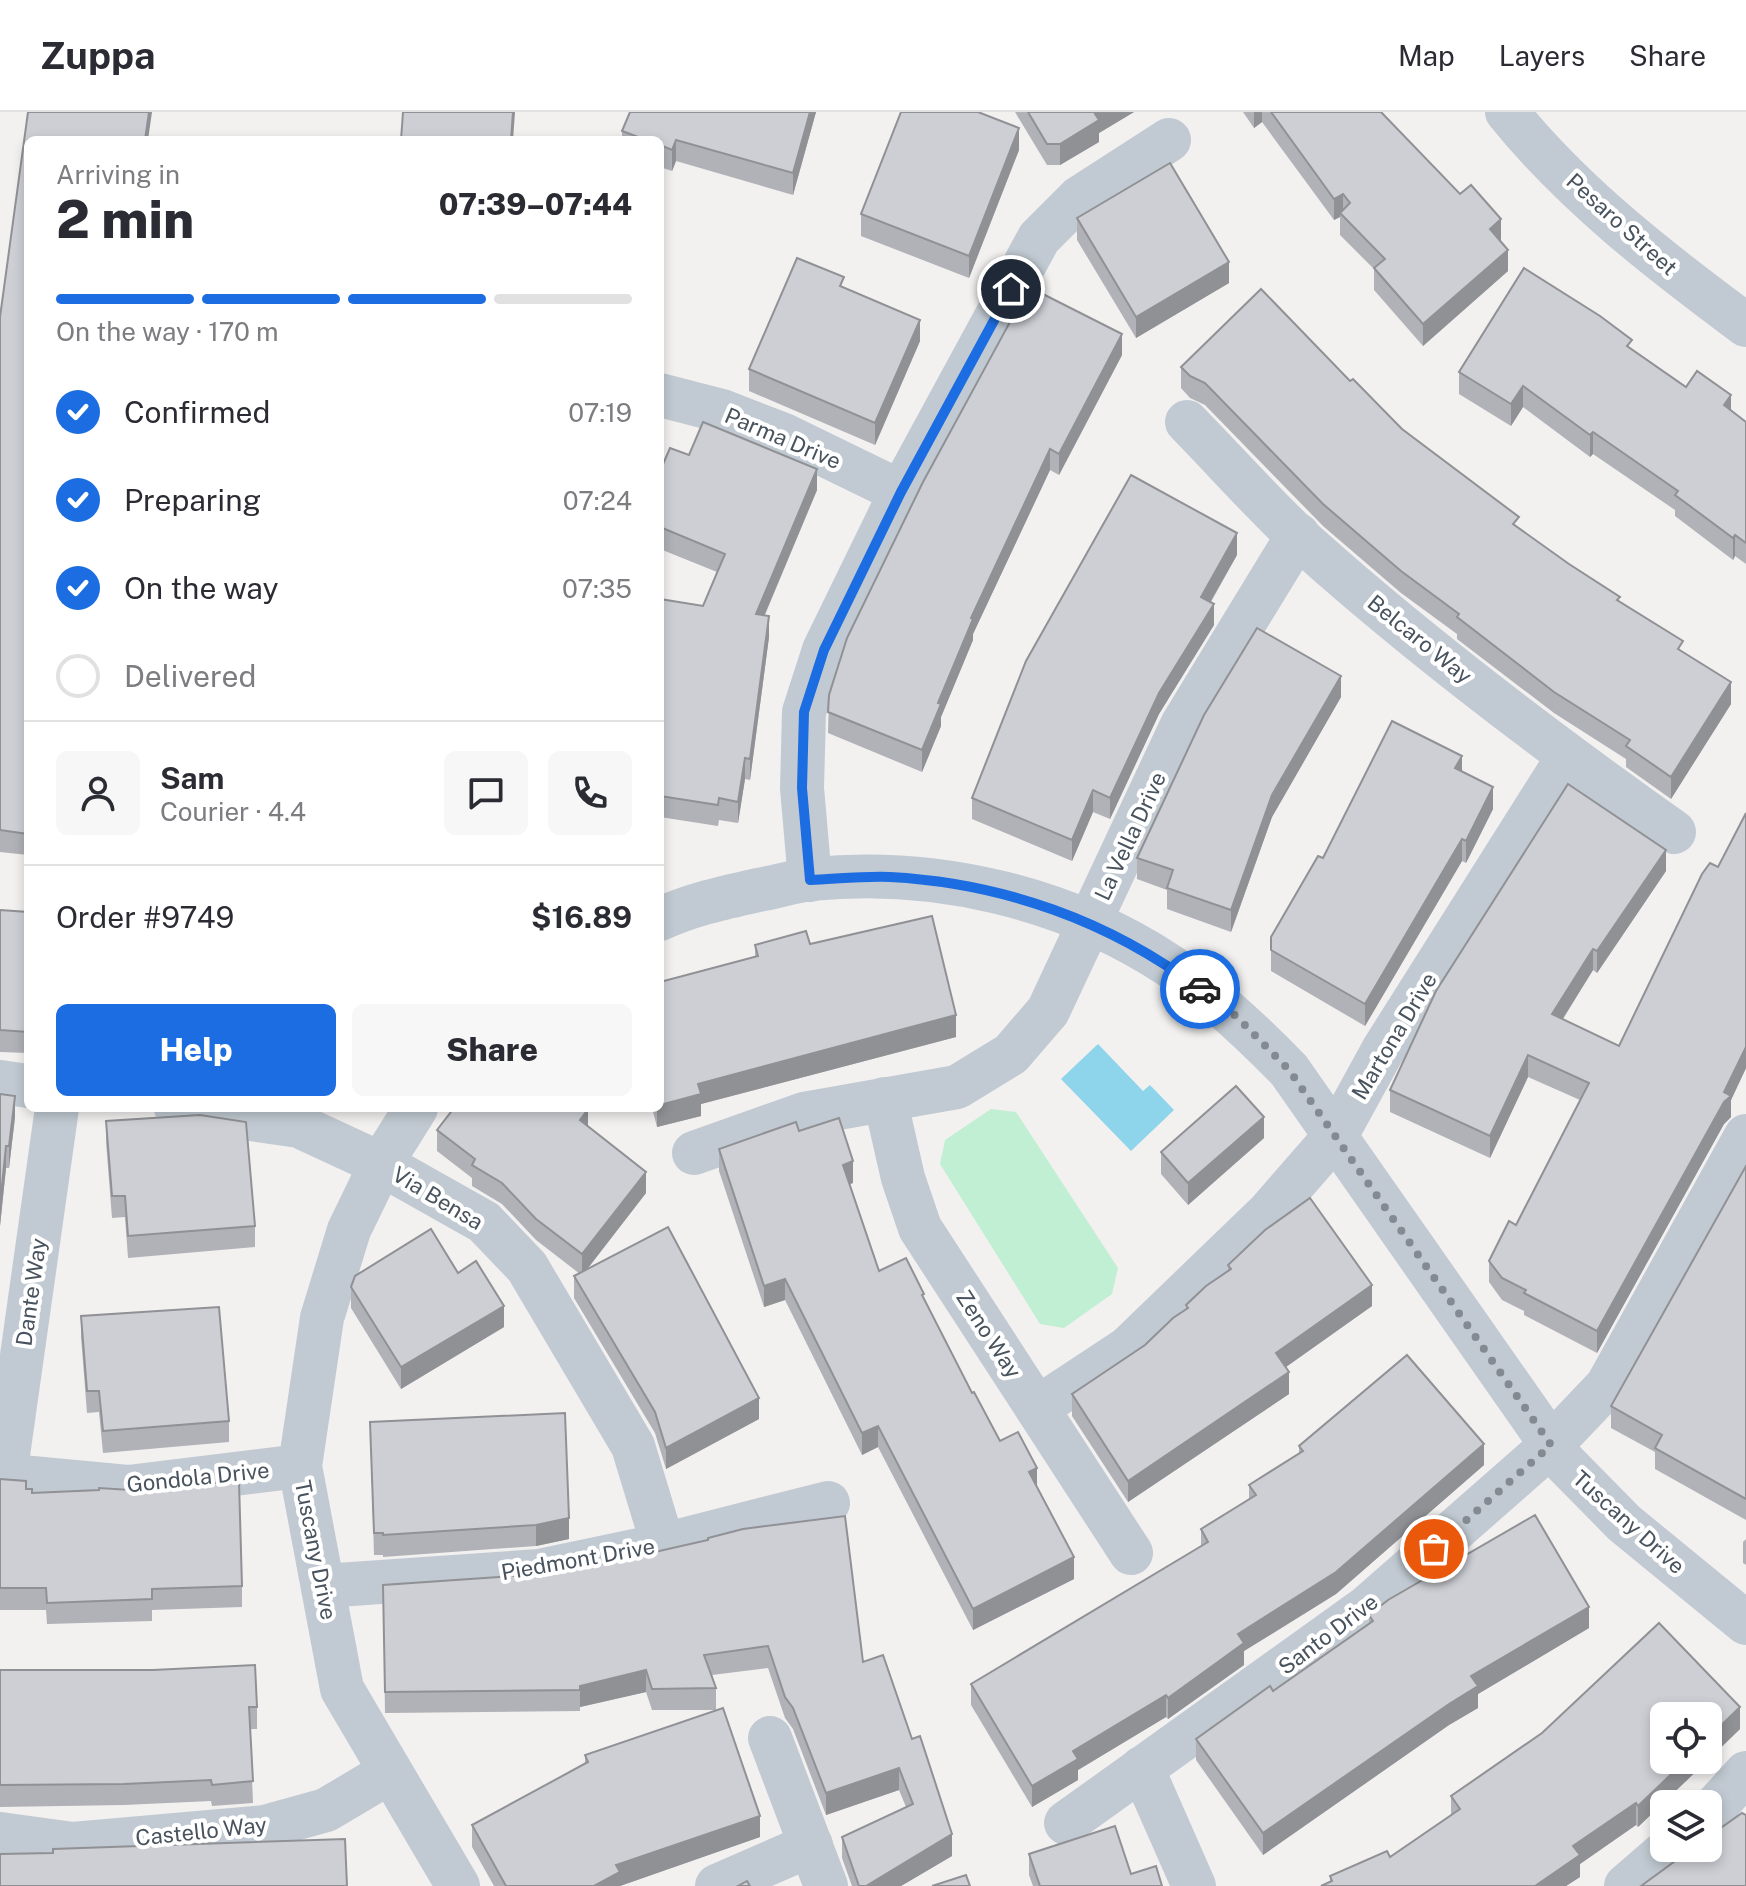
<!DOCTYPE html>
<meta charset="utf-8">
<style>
body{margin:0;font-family:"Public Sans",sans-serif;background:#f7f7f7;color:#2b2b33;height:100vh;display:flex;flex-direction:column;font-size:30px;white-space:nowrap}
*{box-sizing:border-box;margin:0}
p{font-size:26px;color:#7c7c81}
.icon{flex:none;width:44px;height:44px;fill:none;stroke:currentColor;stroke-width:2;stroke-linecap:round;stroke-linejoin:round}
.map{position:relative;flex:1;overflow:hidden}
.side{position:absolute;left:24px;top:24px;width:640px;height:976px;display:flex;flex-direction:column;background:#fff;border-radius:12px;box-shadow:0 4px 12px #0003}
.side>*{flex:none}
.buttons{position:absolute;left:1650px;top:1590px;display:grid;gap:16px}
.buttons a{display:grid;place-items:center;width:72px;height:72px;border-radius:12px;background:#fff;box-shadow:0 4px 12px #0003;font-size:40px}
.pin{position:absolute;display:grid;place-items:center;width:68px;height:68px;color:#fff;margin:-34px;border:4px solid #fff;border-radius:50%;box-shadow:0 2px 8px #0007}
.courier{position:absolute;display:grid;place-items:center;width:80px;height:80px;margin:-40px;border:6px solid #1c6de1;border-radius:50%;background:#fff;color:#222;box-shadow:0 2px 10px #0007}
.headline em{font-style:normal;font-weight:800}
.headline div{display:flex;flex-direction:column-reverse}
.headline{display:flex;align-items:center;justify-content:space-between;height:136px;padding:0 32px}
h1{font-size:52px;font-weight:800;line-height:60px}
.bar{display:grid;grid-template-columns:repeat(4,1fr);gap:12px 8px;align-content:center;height:96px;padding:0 32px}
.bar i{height:10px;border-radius:6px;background:#e1e1e2}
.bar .selected{background:#1c6de1}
.bar p{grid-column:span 4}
.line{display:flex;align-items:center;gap:20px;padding:0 32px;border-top:2px solid #e1e1e2}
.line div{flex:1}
.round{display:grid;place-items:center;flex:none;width:84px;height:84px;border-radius:12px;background:#f7f7f7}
ol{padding:0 32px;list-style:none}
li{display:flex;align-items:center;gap:24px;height:88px}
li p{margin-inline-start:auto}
li .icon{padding:8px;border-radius:50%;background:#1c6de1;color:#fff;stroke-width:4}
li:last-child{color:#7c7c81}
li i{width:44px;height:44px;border:4px solid #e1e1e2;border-radius:50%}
.button{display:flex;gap:16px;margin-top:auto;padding:16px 32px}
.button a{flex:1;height:92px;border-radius:12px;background:#1c6de1;color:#fff;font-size:32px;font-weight:800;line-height:92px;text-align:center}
.button a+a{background:#f7f7f7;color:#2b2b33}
header{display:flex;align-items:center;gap:48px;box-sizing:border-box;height:112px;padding:0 40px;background:#fff;border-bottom:2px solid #e1e1e2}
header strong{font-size:38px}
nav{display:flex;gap:44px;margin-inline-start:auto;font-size:28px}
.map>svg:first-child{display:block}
</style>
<header>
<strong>Zuppa</strong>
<nav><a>Map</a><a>Layers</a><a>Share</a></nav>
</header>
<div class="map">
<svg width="1746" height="1774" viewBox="0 0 1746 1774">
<rect width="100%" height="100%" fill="#f3f0f0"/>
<!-- green -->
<path fill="#c0efd3" d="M991 997 1016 1000 1118 1156 1112 1182 1064 1216 1040 1212 940 1052 945 1028Z"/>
<!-- water -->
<path fill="#8ed5eb" d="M1098 932 1143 979 1150 973 1174 998 1131 1039 1061 967Z"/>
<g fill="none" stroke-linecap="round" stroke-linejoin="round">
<!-- minor -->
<g stroke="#c1cad2" stroke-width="44">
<path d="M1507 0C1574 83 1661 150 1746 213"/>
<path d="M660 283 722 299 784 323 901 380"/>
<path d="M1187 310C1227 351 1265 394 1306 432 1422 536 1547 630 1674 720"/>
<path d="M810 768 802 676 804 600 824 538 901 380 1039 126 1079 86 1169 28"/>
<path d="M660 807C693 792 723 786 758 778 776 775 794 769 812 767 936 755 1066 785 1170 854 1214 884 1252 920 1289 958L1562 1348 1624 1411 1746 1511"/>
<path d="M0 970 28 974"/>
<path d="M885 987 903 1066 920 1116 1131 1441"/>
<path d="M176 996 299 1014 381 1052 484 1110 527 1155 633 1334 663 1433"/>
<path d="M416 996 381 1052 349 1118 322 1206 300 1354 342 1577 458 1774"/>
<path d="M694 1041 804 1002 957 975 1011 942 1048 899 1182 613 1298 423"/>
<path d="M1037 1296 1128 1236 1269 1100 1337 1022 1383 938 1568 645"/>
<path d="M0 1363 128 1375 300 1354"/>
<path d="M5 1364 57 996"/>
<path d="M323 1474 539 1459 663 1433 828 1391"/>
<path d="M770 1626 826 1774"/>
<path d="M1142 1656 1194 1774"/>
<path d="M1708 1703 1746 1661"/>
<path d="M1066 1711 1366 1496 1547 1337 1607 1274 1746 1024"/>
<path d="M0 1722 73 1732 265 1715 326 1698 390 1660"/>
<path d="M717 1774 811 1733"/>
<path d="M1626 1774 1670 1736"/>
</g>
</g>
<!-- wall -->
<g fill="#b0b2b7">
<path d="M816 0 793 83 676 49 672 59 660 55V28H622V19Z"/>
<path d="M1015 0H1134L1099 21V30L1060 53H1047Z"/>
<path d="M1243 0H1383L1382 1 1501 129 1508 159 1423 234 1374 178V157L1340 123V105L1334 108 1262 10 1254 16Z"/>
<path d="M28 28V743L0 740V205Z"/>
<path d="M1019 38 969 166 861 124V102Z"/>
<path d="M1077 106 1229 171 1136 226 1077 128Z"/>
<path d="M844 176 920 229 875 333 749 279V257Z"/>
<path d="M1632 237 1686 275 1731 299 1746 310V452L1735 444 1733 448 1675 404V398L1593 342 1590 345 1523 295 1511 314 1459 282V260Z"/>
<path d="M1122 243 1059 363 1050 358 973 522V528L941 605V614L922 660 828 621 829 583Z"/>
<path d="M1181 255 1350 269 1402 317 1519 416 1620 490 1683 540 1731 592 1671 687 1626 655V647L1554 601 1457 527V522L1401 481 1323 414 1205 293 1190 286 1181 276Z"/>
<path d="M689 343 817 378 765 503 769 525 750 668 745 667 738 711 719 708 718 714 660 705V487L703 494 717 460 660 437V359Z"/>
<path d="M1237 443 1211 490 1214 513 1159 602 1110 707 1093 700 1072 749 972 707V686Z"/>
<path d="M1341 585 1272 705 1231 820 1167 797V778L1137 767V746Z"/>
<path d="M1462 659 1493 697 1466 751 1462 749 1365 914 1271 859V825L1323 746Z"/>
<path d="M1746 701V956L1731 988V1005L1724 1012 1597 1241 1524 1203V1199L1502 1188 1489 1170V1149L1516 1113 1580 988 1528 965 1490 1046 1390 1000V978L1666 759 1597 861 1593 858 1563 907 1619 934 1718 755Z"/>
<path d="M0 798 28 800V941L0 940Z"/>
<path d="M810 832 956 925 701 992V1004L657 1015 652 996H660L755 845V833Z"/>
<path d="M0 982 15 1005 9 1056H6L0 1114Z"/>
<path d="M106 1009 255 1114V1135L128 1146 125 1105 112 1106 106 1030Z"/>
<path d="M588 1014 646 1081 586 1158 759 1307 666 1357 655 1321 574 1186V1164L580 1162 536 1128 502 1092 472 1074V1066L437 1039V1018Z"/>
<path d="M799 1019 853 1071 850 1072 879 1159 924 1188 972 1281 1000 1329 1037 1375 1074 1467 973 1518 878 1335 862 1343 785 1188 764 1195 719 1059V1037Z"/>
<path d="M1264 1026 1188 1093 1161 1062V1040Z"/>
<path d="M1746 1054V1408L1655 1357V1340L1611 1316V1294Z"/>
<path d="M1228 1153 1372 1194 1286 1255 1289 1282 1128 1390 1072 1304V1282L1145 1233 1186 1197V1193L1228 1159Z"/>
<path d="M458 1161 504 1215 401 1277 351 1196V1175Z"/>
<path d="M81 1204 229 1309V1330L103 1341 99 1300 87 1301 81 1225Z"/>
<path d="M370 1310 569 1427 536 1434 383 1445V1443H374Z"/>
<path d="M1299 1334 1484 1353 1336 1482 1244 1539V1553L1168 1607 1166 1605 1078 1658V1668L1032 1695 971 1593V1572L1201 1434V1417L1249 1387V1373L1299 1341Z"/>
<path d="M0 1367 242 1474V1495L152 1498V1509L47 1512 46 1498H0Z"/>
<path d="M1746 1427V1453L1743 1451V1430Z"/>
<path d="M571 1459 863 1550 952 1744 901 1774H852L842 1746V1725L906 1695 899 1678 826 1703 793 1617 785 1606 768 1556 712 1563 716 1576V1598H652L646 1580 580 1595V1599L385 1601 383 1473 541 1462Z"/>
<path d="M1369 1503 1589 1516 1478 1582V1596L1449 1613 1263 1743 1196 1648V1627L1273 1579 1369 1511Z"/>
<path d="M1659 1511 1740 1595V1617L1708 1648V1604H1664V1648H1708L1638 1715 1636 1713 1580 1752V1765L1566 1774H1321L1330 1770V1764L1387 1739 1390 1745 1451 1703V1684L1542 1621Z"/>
<path d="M0 1558 257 1595V1617H250L253 1691 212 1694 211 1689 124 1693 0 1695Z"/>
<path d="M585 1643 760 1725 620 1774H494L472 1735V1713L585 1651Z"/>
<path d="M1029 1742 1131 1762 1162 1774H1033L1029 1763Z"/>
</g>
<!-- shaded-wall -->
<g fill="#909195">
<path d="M149 0H152L148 28H145Z"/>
<path d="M513 0H515L513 28H511Z"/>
<path d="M810 0H816L793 83V61Z"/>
<path d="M1099 0H1134L1099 21V30L1060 53V32Z"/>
<path d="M1254 0H1262V10L1254 16Z"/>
<path d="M1019 16V38L969 166V144Z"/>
<path d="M676 28V49L672 59V38Z"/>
<path d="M1343 82V103L1340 101V105L1334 108V87Z"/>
<path d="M1501 107V129L1490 139V117Z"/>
<path d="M1508 138V159L1423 234V212Z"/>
<path d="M1229 150V171L1136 226V205Z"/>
<path d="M920 208V229L875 333V311Z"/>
<path d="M1122 222V243L1059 363V342Z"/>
<path d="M1523 274V295L1511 314V292Z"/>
<path d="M1731 283V304L1724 293Z"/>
<path d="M1593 320V342L1590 345V323Z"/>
<path d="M1050 337V358L973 522V528L941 605V614L922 660V638L938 591 971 506Z"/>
<path d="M817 357V378L756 523V502Z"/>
<path d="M1237 421V443L1201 506V485Z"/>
<path d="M1735 423V444L1733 448V426Z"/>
<path d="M1214 492V513L1159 602 1110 707V686L1159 581Z"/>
<path d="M769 504V525L750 668V647Z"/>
<path d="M1341 564V585L1272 705 1231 820V798L1272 683Z"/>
<path d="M1731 570V592L1671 687V665Z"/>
<path d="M1462 644V666L1455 656Z"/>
<path d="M745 646V667L738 711V690Z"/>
<path d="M1493 675V697L1466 751V729Z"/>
<path d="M1093 678V700L1072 749V728Z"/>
<path d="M1462 727V749L1365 914V892Z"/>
<path d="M1666 738V759L1597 861V839Z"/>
<path d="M1593 837V858L1552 924V902Z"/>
<path d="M956 903V925L701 992V1004L657 1015V996H660V993L698 972Z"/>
<path d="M1746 935V956L1731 988V1005L1724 1012 1597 1241V1219L1724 980Z"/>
<path d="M1528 943V965L1490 1046V1024Z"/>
<path d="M15 984V1005L9 1056V1034Z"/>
<path d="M588 997V1019L580 1008Z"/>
<path d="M1264 1005V1026L1188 1093V1071Z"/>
<path d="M6 1034V1056L0 1114V1093Z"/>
<path d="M853 1049V1071L843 1074V1053Z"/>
<path d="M646 1060V1081L582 1164V1142Z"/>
<path d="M785 1167V1188L764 1195V1174Z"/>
<path d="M1372 1173V1194L1276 1262V1241Z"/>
<path d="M504 1194V1215L401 1277V1255Z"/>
<path d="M1289 1260V1282L1128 1390V1369Z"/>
<path d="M759 1286V1307L666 1357V1336Z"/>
<path d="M878 1314V1335L862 1343V1321Z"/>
<path d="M1484 1332V1353L1336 1482 1244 1539V1553L1168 1607V1586L1238 1522Z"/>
<path d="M1037 1356V1378L1029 1360Z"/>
<path d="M569 1406V1427L536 1434V1413Z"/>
<path d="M1074 1445V1467L973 1518V1497Z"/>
<path d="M1589 1495V1516L1478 1582V1596L1449 1613 1263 1743V1721L1471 1564Z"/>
<path d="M646 1558V1580L580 1595V1574Z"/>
<path d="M1166 1583V1605L1078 1658V1668L1032 1695V1674L1073 1639Z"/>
<path d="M1740 1595V1617L1708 1648V1626Z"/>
<path d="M1686 1648H1708L1638 1715V1694Z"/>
<path d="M899 1656V1678L826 1703V1681Z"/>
<path d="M1636 1691V1713L1580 1752V1765L1566 1774H1535L1573 1734Z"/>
<path d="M760 1704V1725L620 1774H594L616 1753Z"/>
<path d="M952 1722V1744L901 1774H866Z"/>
</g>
<!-- building -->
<g fill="#cdcfd5" stroke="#909195" stroke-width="2">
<path d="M28 0H149L145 28H28V722L0 718V205Z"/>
<path d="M403 0H513L511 28H401Z"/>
<path d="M630 0H810L793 61 676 28 672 38 660 33V28H646L622 19Z"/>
<path d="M901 0H978L1019 16 969 144 861 102Z"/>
<path d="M1028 0H1099L1095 2 1099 8 1060 32H1047Z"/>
<path d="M1271 0H1381L1460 82 1471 73 1501 107 1490 117 1508 138 1423 212 1374 156 1385 147 1340 101 1350 91 1343 82 1334 87Z"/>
<path d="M1170 51 1229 150 1136 205 1077 106Z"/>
<path d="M797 146 844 165 840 174 920 208 875 311 749 257Z"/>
<path d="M1524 156 1600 204 1632 228 1627 234 1686 275 1697 259 1731 283 1724 293 1746 310V431L1735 423 1733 426 1675 383 1678 379 1593 320 1590 323 1523 274 1511 292 1459 260Z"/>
<path d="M1029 175 1122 222 1059 342 1050 337 971 506 973 507 938 591 941 592 922 638 828 600 829 583 847 526 923 370Z"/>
<path d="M1261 177 1350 269 1353 267 1402 317 1519 405 1513 412 1569 452 1620 485 1617 488 1683 529 1678 537 1731 570 1671 665 1626 634 1630 628 1554 580 1457 505 1459 502 1401 459 1323 392 1205 271 1190 264 1181 255Z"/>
<path d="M703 310 817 357 756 502 769 504 750 647 745 646 738 690 719 686 718 693 660 684V487L703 494 725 442 660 415V359L670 336 689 343Z"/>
<path d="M1131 363 1237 421 1201 485 1214 492 1159 581 1110 686 1093 678 1072 728 972 686 1026 549Z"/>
<path d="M1257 516 1341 564 1272 683 1231 798 1167 776 1173 758 1137 746 1204 603Z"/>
<path d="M1392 609 1462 644 1455 656 1493 675 1466 729 1462 727 1365 892 1271 838V825L1318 744 1323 746Z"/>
<path d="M1568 672 1666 738 1597 839 1593 837 1552 902 1619 934 1702 762 1710 751 1718 755 1746 701V935L1724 980 1731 984 1724 990 1597 1219 1524 1181 1526 1178 1502 1166 1489 1149 1509 1109 1516 1113 1589 971 1528 943 1490 1024 1390 978 1436 879Z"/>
<path d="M0 798 28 800V920L0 918Z"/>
<path d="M932 804 956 903 698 972 701 982 660 993V870L758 844 755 833 806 819 810 832Z"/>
<path d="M1236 974 1264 1005 1188 1071 1161 1040Z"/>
<path d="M0 982 15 984 9 1034H6L0 1093Z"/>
<path d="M454 996H586L588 997 580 1008 646 1060 582 1142 536 1107 502 1071 472 1053 475 1047 437 1018Z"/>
<path d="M200 1003 246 1010 255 1114 128 1124 125 1084H112L106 1009Z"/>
<path d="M839 1006 853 1049 843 1053 879 1159 906 1146 924 1182 922 1183 972 1281 974 1280 1000 1329 1018 1320 1037 1356 1029 1360 1074 1445 973 1497 878 1314 862 1321 785 1167 764 1174 719 1037 796 1010 799 1019Z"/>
<path d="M1746 1054V1387L1655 1336 1662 1323 1611 1294Z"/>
<path d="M1310 1086 1372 1173 1276 1241 1289 1260 1128 1369 1072 1282 1145 1233 1173 1206 1188 1196 1186 1193 1206 1174 1231 1157 1228 1153 1265 1118Z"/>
<path d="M668 1115 759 1286 666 1336 655 1300 574 1164Z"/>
<path d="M431 1117 458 1161 476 1149 504 1194 401 1255 351 1175 355 1164Z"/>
<path d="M219 1195 229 1309 103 1319 99 1279H87L81 1204Z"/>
<path d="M1407 1243 1484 1332 1336 1460 1238 1522 1244 1531 1168 1586 1166 1583 1073 1639 1078 1647 1032 1674 971 1572 1208 1430 1201 1417 1256 1383 1249 1373 1303 1339 1299 1334Z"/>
<path d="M565 1301 569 1406 536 1413 383 1423V1421H374L370 1310Z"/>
<path d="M0 1367 26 1369V1377H32V1381L99 1378V1376L131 1378 185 1372 239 1370 242 1474 152 1477V1487L47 1491 46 1476H0Z"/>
<path d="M1535 1403 1589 1495 1471 1564 1478 1574 1449 1592 1263 1721 1196 1627 1270 1574 1273 1579 1373 1509 1369 1503 1388 1488Z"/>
<path d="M845 1404 863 1550 883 1543 912 1627 920 1624 952 1722 866 1774H859L842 1725 913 1692 899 1656 826 1681 793 1596 785 1585 768 1534 704 1543 716 1576 652 1577 646 1558 580 1574V1578L385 1580 383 1473 541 1462 571 1456V1459L708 1428V1426L743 1417Z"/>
<path d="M1659 1511 1740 1595 1708 1626V1604H1664V1648H1686L1638 1694 1636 1691 1573 1734 1580 1743 1535 1774H1321L1332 1769 1330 1764 1387 1739 1390 1745 1460 1697 1451 1684 1542 1621Z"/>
<path d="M255 1553 257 1595H249L253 1669 212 1673 211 1668 124 1672 0 1673V1558H153Z"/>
<path d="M723 1596 760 1704 616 1753 620 1760 594 1774H506L472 1713 588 1650 585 1643Z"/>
<path d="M1742 1701 1746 1703V1774H1641L1693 1736H1708V1725Z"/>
<path d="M1115 1714 1131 1762 1156 1754 1162 1774H1040L1029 1742Z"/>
<path d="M345 1727 347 1774H0V1742L53 1741V1737Z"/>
<path d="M966 1763 970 1774H932Z"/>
<path d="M747 1769 750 1774H738Z"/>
</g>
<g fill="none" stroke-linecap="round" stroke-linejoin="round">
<!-- done -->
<path stroke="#848a91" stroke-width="8" stroke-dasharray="0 14.4" d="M1200 877 1236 904 1289 958 1551 1333 1434 1437"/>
<!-- route -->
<path stroke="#1c6de1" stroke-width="10" d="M1011 177 901 380 824 538 804 600 802 676 810 768C836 767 863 764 890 765 1003 771 1110 809 1200 877"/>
</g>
<g text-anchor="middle" stroke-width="8" stroke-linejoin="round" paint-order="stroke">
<!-- street labels -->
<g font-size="22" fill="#48535e" stroke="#fff">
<text transform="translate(1622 112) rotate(42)" y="8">Pesaro Street</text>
<text transform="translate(783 326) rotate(23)" y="8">Parma Drive</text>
<text transform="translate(1420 527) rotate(39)" y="8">Belcaro Way</text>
<text transform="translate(1130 724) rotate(-65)" y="8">La Vella Drive</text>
<text transform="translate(1394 924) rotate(-59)" y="8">Martona Drive</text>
<text transform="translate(438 1086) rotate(31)" y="8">Via Bensa</text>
<text transform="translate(31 1180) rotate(-82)" y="8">Dante Way</text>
<text transform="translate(989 1222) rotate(57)" y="8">Zeno Way</text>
<text transform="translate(198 1365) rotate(-6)" y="8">Gondola Drive</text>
<text transform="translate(1629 1410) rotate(42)" y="8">Tuscany Drive</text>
<text transform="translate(316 1438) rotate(79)" y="8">Tuscany Drive</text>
<text transform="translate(578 1447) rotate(-10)" y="8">Piedmont Drive</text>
<text transform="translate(1328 1522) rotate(-37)" y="8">Santo Drive</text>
<text transform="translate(201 1719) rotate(-6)" y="8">Castello Way</text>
</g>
</g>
</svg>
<div class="buttons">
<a><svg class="icon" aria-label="locate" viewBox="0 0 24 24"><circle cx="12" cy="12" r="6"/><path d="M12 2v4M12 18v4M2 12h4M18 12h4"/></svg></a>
<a><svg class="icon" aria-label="layers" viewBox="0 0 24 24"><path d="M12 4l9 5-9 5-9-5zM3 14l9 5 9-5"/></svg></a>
</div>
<div class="pin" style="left:1434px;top:1437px;background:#ea580c"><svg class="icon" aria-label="bag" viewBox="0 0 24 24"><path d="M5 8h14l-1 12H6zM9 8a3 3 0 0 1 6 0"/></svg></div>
<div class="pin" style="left:1011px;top:177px;background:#1f2937"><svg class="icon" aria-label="home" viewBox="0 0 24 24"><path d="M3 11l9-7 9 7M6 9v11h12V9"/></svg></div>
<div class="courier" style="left:1200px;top:877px"><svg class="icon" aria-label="car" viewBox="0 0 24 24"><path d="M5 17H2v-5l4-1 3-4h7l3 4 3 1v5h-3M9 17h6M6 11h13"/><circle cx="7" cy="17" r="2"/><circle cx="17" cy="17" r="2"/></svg></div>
<section class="side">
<div class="headline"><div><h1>2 min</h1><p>Arriving in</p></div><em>07:39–07:44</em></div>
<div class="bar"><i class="selected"></i><i class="selected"></i><i class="selected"></i><i></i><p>On the way · 170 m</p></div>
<ol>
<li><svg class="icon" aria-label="check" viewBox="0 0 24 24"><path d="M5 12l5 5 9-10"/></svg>Confirmed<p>07:19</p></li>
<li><svg class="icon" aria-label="check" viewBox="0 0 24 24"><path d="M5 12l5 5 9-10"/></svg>Preparing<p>07:24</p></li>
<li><svg class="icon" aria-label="check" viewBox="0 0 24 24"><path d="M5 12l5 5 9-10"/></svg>On the way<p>07:35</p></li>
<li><i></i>Delivered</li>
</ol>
<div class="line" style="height:144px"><a class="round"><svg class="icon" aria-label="person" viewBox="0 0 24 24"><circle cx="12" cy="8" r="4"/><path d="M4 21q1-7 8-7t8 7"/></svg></a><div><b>Sam</b><p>Courier · 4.4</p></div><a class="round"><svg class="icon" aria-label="chat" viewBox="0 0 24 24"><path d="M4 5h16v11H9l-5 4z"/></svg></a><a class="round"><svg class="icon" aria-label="phone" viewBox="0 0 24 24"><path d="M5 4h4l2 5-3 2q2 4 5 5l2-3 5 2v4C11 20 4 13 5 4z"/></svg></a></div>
<div class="line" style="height:104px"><div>Order #9749</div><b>$16.89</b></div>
<div class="button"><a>Help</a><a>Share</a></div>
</section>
</div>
